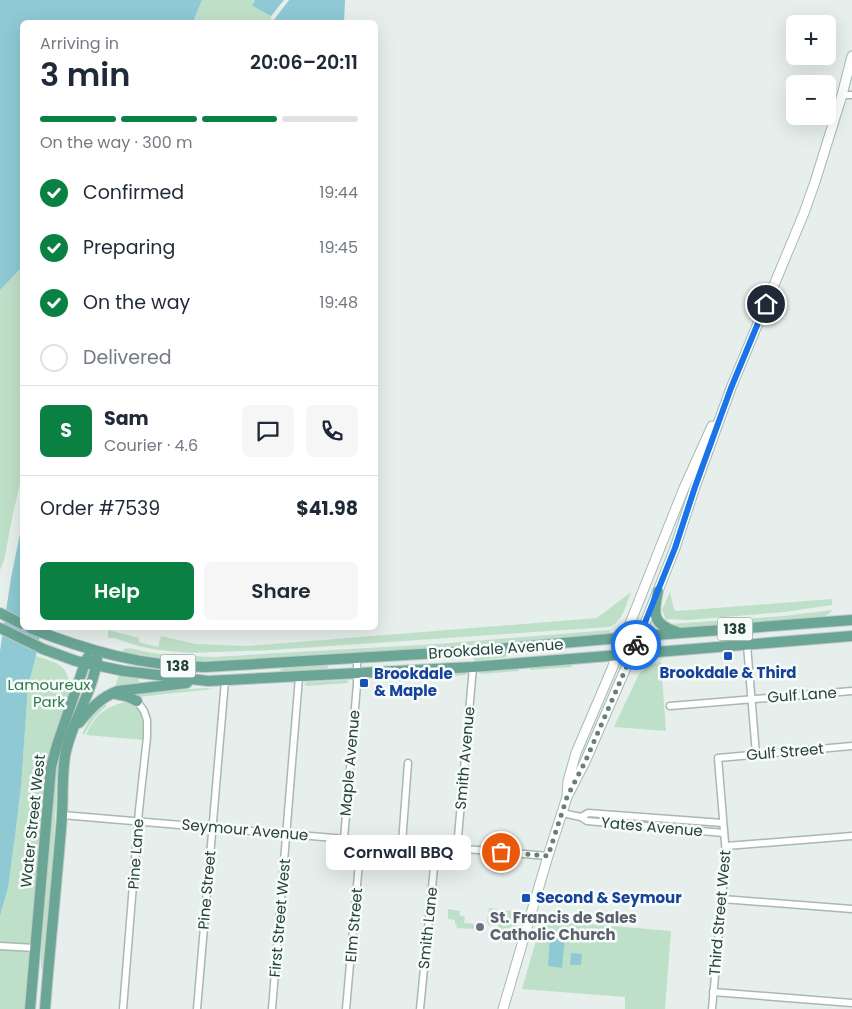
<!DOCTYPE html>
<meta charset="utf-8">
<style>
body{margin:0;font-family:Poppins,sans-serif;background:#f6f6f7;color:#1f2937;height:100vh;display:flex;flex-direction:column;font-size:19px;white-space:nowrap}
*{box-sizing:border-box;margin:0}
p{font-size:16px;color:#747a83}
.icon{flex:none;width:28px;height:28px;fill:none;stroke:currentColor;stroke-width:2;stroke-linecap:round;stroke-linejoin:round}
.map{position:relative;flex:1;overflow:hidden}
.panel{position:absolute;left:20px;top:20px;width:358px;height:610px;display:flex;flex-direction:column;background:#fff;border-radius:8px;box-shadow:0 5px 20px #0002}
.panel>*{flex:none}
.fabs{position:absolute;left:786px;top:15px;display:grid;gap:10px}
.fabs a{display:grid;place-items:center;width:50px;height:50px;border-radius:8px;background:#fff;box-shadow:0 5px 20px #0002;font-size:25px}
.pin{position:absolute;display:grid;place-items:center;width:42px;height:42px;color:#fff;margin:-21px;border:2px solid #fff;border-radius:50%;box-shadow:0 1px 5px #0007}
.courier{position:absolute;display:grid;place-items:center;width:50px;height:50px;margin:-25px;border:4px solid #1a73e8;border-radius:50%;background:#fff;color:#222;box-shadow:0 1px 6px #0007}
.bubble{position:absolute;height:35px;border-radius:8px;background:#fff;box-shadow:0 5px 20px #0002;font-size:16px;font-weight:600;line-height:35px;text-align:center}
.overview em{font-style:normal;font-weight:600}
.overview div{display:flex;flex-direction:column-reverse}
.overview{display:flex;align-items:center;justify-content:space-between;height:85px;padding:0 20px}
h1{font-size:32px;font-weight:600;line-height:38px}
.bar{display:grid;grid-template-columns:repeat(4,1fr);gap:8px 5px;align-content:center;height:60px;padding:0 20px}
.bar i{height:6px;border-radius:4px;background:#e0e1e3}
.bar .active{background:#0b8043}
.bar p{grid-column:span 4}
.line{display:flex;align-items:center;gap:12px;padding:0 20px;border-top:1px solid #e0e1e3}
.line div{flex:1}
.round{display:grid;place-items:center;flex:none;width:52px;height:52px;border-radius:8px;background:#f6f6f7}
ol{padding:0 20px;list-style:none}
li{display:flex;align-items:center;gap:15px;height:55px}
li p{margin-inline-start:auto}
li .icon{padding:5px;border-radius:50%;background:#0b8043;color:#fff;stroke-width:4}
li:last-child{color:#747a83}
li i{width:28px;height:28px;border:2px solid #e0e1e3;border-radius:50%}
.primary-button{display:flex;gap:10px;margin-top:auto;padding:10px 20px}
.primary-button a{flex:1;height:58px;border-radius:8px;background:#0b8043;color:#fff;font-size:20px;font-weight:600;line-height:58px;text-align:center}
.primary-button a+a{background:#f6f6f7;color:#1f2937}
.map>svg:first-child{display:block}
</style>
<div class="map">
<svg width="852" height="1009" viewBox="0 0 852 1009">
<rect width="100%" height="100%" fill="#e6efeb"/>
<!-- green -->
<g fill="#bfe0c8">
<path d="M202 0H255L252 6 271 16 284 0H289L272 22H193Z"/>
<path d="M22 266V475L12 518 4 561 0 570V290Z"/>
<path d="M631 592C626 604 623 622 609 627L271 650 190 653 158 650 138 646 114 638H108V630L139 638V642L158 647 161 636 195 644 248 646 597 618Z"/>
<path d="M670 592 674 610 677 611 832 599V605L784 612 688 620 670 619 666 620 662 610Z"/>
<path d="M832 610 830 613 824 617 685 628H680L670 624 784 616Z"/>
<path d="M610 630V633L604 635 439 648 227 660 200 661 166 659 123 652 124 649C130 647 136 650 143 651 166 656 190 656 213 657L437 644Z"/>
<path d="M506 653 508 655 506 657 476 661 473 659 476 656Z"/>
<path d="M36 656C54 662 69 664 69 686L73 687C62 717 50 746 45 777L25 1009H0V916L8 888 15 836 21 787 28 687Z"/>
<path d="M661 662 666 731 614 727 639 674 647 666Z"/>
<path d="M571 663 572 667 530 670V667Z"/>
<path d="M327 665 328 667 327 670 282 673 280 670 283 668Z"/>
<path d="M518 668 519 671 481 674 480 673 483 671Z"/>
<path d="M463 672 467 674 465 675 394 681V677Z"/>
<path d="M119 674 139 676V683L124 685 115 688Z"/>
<path d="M346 680 349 682 348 683 306 686 304 684 308 682Z"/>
<path d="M206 688 213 689 138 697 133 694 134 693Z"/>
<path d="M131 700C144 712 143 724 144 740L86 735C97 711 107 707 131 700Z"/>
<path d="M104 702 107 706C97 713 90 724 84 735L82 734 91 716Z"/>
<path d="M59 756 60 757 57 776 54 847 43 969H41V941L55 776Z"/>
<path d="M489 908 498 909 496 926 489 925 487 922Z"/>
<path d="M448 909 460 911 459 915 465 917 464 923 474 924V929L456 928 457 925 455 924V920L448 919Z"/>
<path d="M500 910 521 912 512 939 506 938 498 928Z"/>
<path d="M542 920 671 931 665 1009H625V997L522 989Z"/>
</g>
<!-- water -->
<g fill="#8ec9d4">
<path d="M0 0H202L193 22H22V267L0 290Z"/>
<path d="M255 0H284L271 16 252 6Z"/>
<path d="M289 0H345L344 22H272Z"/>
<path d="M22 524V628H41L36 656 28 687 21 787 15 836 8 888 0 916V651L11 578Z"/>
<path d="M550 936 565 937 562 968 548 966Z"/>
<path d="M571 953 582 954 581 965H570Z"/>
</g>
<!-- pier -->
<path fill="#e6efeb" d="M284 0H289L272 22H270L272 18H270Z"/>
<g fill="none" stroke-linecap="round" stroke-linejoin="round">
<!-- minor casing -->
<g stroke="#a8b8b2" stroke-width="9">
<g id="minor">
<path d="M842 95H852"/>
<path d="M747 645 756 754"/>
<path d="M670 706 852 691"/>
<path d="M562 813 581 817 587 821 724 833"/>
<path d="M62 815 548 856"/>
<path d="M581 817 588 813 723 823"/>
<path d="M344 839 357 684V658"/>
<path d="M402 843 408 763"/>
<path d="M726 846 852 836"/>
<path d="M457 848 473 667"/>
<path d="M722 899 852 909"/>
<path d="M0 946 35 948"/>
<path d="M713 992 852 1003"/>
<path d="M123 1009 139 810 147 737V720L144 711 137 701"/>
<path d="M197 1009 225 681"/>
<path d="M272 1009 299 677"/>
<path d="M346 1009 361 840"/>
<path d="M420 1009 436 847"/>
<path d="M712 1009 726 855 718 758 852 746"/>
</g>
</g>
<!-- secondary casing -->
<g stroke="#a4bbb3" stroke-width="11">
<g id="secondary">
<path d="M567 797 585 762 644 626 675 548 695 487 731 388 804 213 815 182 842 95 852 56"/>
<path d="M503 1009 548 856 567 797 568 781 576 753 611 671 684 488 712 426"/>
</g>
</g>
<!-- primary casing -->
<g stroke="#c2cac8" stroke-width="12">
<g id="primary">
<path d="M658 591C653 614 652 624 677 632"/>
<path d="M0 613 22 624"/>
<path d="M0 628 43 649 76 661 124 671 208 681 473 667 852 636"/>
<path d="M30 628C87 651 143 666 205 667L472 651 654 635 852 620"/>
<path d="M116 694 126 696 137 701"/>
<path d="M79 723C90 709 101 697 118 691L187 683"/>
<path d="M30 1009 51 767 57 745 85 663 88 657"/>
<path d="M45 1009C50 945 57 881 62 816 63 796 62 776 65 756 71 722 93 693 97 659"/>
</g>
</g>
<!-- minor -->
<use href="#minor" stroke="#fff" stroke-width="6"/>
<!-- secondary -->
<use href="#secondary" stroke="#fff" stroke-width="9"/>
<!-- primary -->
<use href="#primary" stroke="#6aa596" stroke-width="10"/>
</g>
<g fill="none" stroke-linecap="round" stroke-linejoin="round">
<!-- done -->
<path stroke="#687f78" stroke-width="5" stroke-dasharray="0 9" d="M501 852 548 856 567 797 585 762 636 645"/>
<!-- route -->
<path stroke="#1a73e8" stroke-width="6" d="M636 645 675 548 695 487 731 388 766 304"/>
</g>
<!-- markers -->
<g fill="#1a4fb4" stroke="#f7fbf9" stroke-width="2">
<rect x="723" y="651" width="10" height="10" rx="2.5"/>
<rect x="359" y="678" width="10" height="10" rx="2.5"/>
<rect x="521" y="893" width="10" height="10" rx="2.5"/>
</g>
<circle fill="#6b7280" stroke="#f7fbf9" stroke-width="2" cx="480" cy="927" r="5"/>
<g text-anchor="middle" stroke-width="5" stroke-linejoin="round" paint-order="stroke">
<!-- shield labels -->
<g fill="#f7fbf9" stroke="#637a73" stroke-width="1">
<rect x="717.5" y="617.5" width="35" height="23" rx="4"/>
<rect x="160.5" y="654.5" width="35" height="23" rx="4"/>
</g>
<g font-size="14" font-weight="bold" fill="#24423a">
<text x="735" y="634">138</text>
<text x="178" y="671">138</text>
</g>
<!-- street labels -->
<g font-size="15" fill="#24423a" stroke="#f7fbf9">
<text transform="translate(496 649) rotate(-4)" y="5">Brookdale Avenue</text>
<text transform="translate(802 695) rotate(-4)" y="5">Gulf Lane</text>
<text transform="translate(785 752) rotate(-5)" y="5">Gulf Street</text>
<text transform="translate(465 758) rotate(-85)" y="5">Smith Avenue</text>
<text transform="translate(350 763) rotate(-85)" y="5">Maple Avenue</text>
<text transform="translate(33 821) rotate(-84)" y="5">Water Street West</text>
<text transform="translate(652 827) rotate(5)" y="5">Yates Avenue</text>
<text transform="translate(245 830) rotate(5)" y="5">Seymour Avenue</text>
<text transform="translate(136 854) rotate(-86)" y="5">Pine Lane</text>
<text transform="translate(207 890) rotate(-85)" y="5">Pine Street</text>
<text transform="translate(720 913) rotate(-85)" y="5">Third Street West</text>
<text transform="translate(280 918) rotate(-85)" y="5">First Street West</text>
<text transform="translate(354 925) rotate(-85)" y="5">Elm Street</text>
<text transform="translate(428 928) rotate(-84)" y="5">Smith Lane</text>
</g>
<!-- transit labels -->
<g font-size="15" font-weight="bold" fill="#164399" stroke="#f7fbf9" text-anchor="start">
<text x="728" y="678" text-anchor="middle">Brookdale &amp; Third</text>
<text x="374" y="679">Brookdale<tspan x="374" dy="17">&amp; Maple</tspan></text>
<text x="536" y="903">Second &amp; Seymour</text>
</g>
<!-- park labels -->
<g font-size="15" fill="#2d7a4b" stroke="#f7fbf9">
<text x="49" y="690">Lamoureux<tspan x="49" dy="17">Park</tspan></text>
</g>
<!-- worship labels -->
<g font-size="15" font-weight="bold" fill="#5b616d" stroke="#f7fbf9" text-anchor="start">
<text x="490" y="923">St. Francis de Sales<tspan x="490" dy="17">Catholic Church</tspan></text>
</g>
</g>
</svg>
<div class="fabs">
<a>+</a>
<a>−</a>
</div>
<div class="pin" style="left:501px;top:852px;background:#ea580c"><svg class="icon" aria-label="bag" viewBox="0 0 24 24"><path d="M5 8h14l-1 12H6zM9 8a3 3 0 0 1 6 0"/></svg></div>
<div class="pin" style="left:766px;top:304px;background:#1f2937"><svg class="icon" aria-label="home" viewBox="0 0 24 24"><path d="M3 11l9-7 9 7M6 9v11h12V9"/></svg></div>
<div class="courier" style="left:636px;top:645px"><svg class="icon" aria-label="bike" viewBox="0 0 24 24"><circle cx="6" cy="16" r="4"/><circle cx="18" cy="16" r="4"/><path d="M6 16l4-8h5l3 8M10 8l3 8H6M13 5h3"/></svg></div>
<div class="bubble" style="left:326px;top:835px;width:145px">Cornwall BBQ</div>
<section class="panel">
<div class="overview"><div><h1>3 min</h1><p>Arriving in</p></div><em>20:06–20:11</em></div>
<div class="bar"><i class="active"></i><i class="active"></i><i class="active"></i><i></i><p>On the way · 300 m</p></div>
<ol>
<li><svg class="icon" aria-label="check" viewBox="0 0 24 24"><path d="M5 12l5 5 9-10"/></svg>Confirmed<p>19:44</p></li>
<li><svg class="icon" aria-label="check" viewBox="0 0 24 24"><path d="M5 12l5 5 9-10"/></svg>Preparing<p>19:45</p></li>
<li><svg class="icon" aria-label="check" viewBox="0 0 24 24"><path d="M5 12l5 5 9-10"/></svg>On the way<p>19:48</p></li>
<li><i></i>Delivered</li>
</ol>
<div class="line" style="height:90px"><b class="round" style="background:#0b8043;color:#fff">S</b><div><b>Sam</b><p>Courier · 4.6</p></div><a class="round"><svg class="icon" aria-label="chat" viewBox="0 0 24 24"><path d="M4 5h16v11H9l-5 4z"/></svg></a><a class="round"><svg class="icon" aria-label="phone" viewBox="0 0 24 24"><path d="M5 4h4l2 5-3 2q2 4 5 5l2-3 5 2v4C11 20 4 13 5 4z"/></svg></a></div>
<div class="line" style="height:65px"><div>Order #7539</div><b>$41.98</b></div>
<div class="primary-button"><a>Help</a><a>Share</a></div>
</section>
</div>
